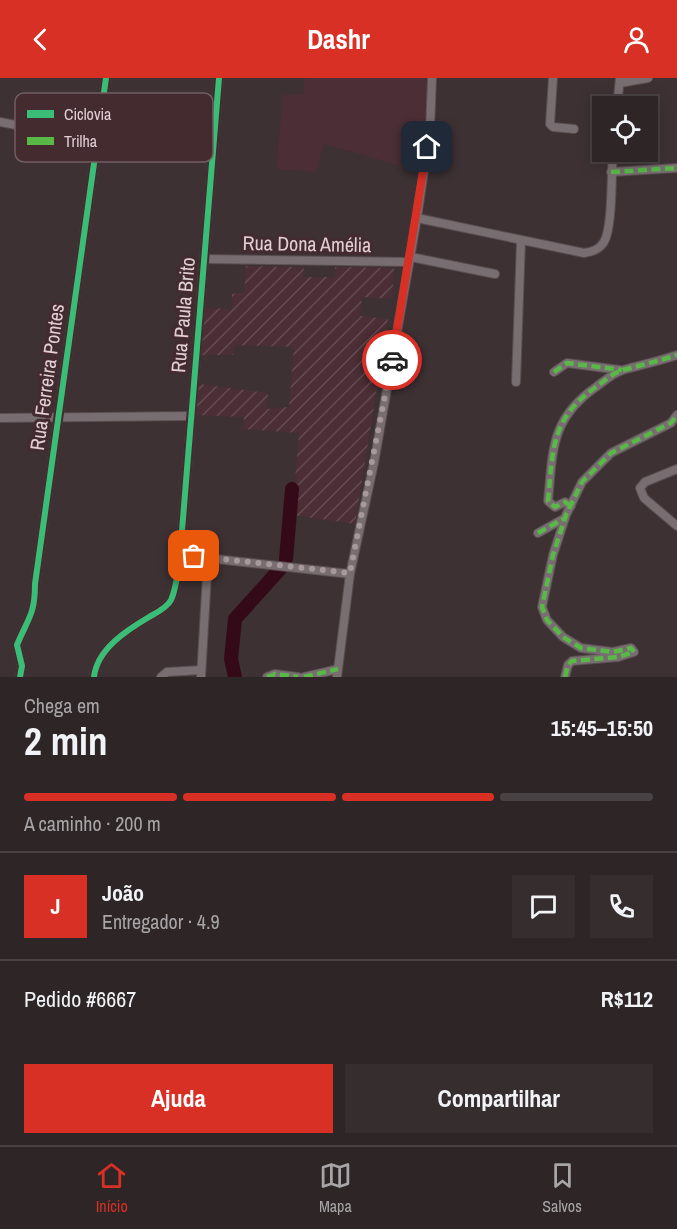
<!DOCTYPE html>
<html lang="pt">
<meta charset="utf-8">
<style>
body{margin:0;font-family:"Archivo Narrow",sans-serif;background:#362d2f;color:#f1f3f6;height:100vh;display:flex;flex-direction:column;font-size:22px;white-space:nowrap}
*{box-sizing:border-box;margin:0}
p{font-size:20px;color:#a7a5a7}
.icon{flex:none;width:33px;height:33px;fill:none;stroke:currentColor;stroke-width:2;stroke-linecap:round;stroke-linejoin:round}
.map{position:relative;height:599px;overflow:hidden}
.details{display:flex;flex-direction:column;background:#2e2527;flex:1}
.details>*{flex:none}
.controls{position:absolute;left:592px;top:18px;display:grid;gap:12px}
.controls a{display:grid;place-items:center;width:66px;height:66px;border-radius:0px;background:#2e2527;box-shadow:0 3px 15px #0003,0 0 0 2px #494244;font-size:30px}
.pin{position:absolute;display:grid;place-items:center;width:51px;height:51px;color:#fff;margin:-26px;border-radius:12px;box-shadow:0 3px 9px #0006}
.courier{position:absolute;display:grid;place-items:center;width:60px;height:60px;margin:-30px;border:4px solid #d93025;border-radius:50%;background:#fff;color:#222;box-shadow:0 2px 8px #0007}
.head em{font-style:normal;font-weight:800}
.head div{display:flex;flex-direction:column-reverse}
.head{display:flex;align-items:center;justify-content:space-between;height:102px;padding:0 24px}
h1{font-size:39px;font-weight:800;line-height:45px}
.bar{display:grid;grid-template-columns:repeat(4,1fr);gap:9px 6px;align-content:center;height:72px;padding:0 24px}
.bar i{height:8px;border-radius:4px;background:#494244}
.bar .selected{background:#d93025}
.bar p{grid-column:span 4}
.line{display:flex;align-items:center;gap:15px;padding:0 24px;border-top:2px solid #494244}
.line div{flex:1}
.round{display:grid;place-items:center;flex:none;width:63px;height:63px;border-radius:0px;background:#362d2f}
.primary-button{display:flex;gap:12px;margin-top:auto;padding:12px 24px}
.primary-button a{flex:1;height:69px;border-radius:0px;background:#d93025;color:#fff;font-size:24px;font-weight:800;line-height:69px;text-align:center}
.primary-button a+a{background:#362d2f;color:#f1f3f6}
header{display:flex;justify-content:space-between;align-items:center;height:78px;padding:0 24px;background:#d93025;color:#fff;font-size:27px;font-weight:800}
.dock{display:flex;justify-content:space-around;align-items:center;height:84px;border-top:2px solid #494244;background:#2e2527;font-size:16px;color:#a7a5a7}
.dock a{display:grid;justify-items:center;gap:3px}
.dock .selected{color:#d93025}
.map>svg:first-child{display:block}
</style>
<header><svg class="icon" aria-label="back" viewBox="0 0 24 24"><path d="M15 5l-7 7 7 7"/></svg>Dashr<svg class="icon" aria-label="person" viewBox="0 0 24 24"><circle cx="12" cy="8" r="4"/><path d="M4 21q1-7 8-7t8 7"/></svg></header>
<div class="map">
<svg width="677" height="599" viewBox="0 0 677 599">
<defs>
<pattern id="industrial-furrows" width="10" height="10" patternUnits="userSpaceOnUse" patternTransform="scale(1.5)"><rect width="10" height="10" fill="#4b2e36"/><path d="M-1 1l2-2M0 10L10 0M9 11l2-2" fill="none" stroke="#654b52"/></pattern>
</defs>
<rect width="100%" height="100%" fill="#3d3134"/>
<!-- built -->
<path fill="#4b2e36" d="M305 0H430L428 50 419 93 324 66 316 94 276 91 283 17 303 16Z"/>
<!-- industrial -->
<path fill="url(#industrial-furrows)" d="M246 188 304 189 303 199H335V189L394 190 392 221 362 219 360 238 388 241 355 446 292 437 299 355 243 351 244 339 196 337 199 306 268 315 267 331 289 329 294 269 235 267 233 277H202L205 230 232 231V216L244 214Z"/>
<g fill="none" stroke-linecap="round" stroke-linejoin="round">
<!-- river -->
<g stroke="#340a19" stroke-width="14">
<path d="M286 481 292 411"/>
<path d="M235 599 231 581 235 541 280 491"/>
</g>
<!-- street casing -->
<g stroke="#594d50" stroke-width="10">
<g id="street">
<path d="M553 0 550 46 553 49 574 51"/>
<path d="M620 5 648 0"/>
<path d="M617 28 620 0"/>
<path d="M0 44 98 63"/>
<path d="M611 94 677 90"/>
<path d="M417 140 584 175C592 174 599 172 604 164 613 148 611 95 613 74"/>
<path d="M411 179 495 196"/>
<path d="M204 181 409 184"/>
<path d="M554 294 567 285 620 292"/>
<path d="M516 304 521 163"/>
<path d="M0 340 191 338"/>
<path d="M677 391 645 404 640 410 644 420 677 448"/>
<path d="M571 428 565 424 555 429 548 423C553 373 550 341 596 309 604 303 613 295 623 292 641 287 659 283 677 277"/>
<path d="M538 455 565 440"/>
<path d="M180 477 350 496"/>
<path d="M20 599 22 588 17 567C28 540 35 537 35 506L106 0"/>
<path d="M94 599C97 571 127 552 149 539 156 535 167 530 171 522 177 509 178 491 180 477L219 0"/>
<path d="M161 599 167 594 201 592"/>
<path d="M201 599 208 480"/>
<path d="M267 599 275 596 298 599"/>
<path d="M304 599 338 591"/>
<path d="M337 599 350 496 374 385 417 140 430 51 432 0"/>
<path d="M565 599 568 587 572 583 618 579 634 574 631 570 613 574 581 570 563 559 547 542 542 529 553 477 566 437 582 404 611 375 671 345 677 337"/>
</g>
</g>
<!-- street -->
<use href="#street" stroke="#786d70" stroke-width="8"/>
<!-- quiet -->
<g stroke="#58b947" stroke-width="4.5" stroke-dasharray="9 4.5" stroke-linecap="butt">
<path d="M611 94 677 90"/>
<path d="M554 294 567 285 622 292"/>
<path d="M571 428 565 424 555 429 548 423C553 373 550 341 596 309 604 303 613 295 623 292 641 287 659 283 677 277"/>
<path d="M538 455 565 440"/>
<path d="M267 599 275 596 298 599"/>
<path d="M304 599 338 591"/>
<path d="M565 599 568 587 572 583 618 579 634 574 631 570 613 574 581 570 563 559 547 542 542 529 553 477 566 437 582 404 611 375 671 345 677 337"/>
</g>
<!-- cycleway casing -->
<g stroke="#432b30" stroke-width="10">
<g id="cycleway">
<path d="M20 599 22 588 17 567C28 540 35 537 35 506L106 0"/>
<path d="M94 599C97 571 127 552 149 539 156 535 167 530 171 522 177 509 178 491 180 477L219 0"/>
</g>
</g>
<!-- cycleway -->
<use href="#cycleway" stroke="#3abd76" stroke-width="6"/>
</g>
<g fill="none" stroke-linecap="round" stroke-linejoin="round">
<!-- done -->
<path stroke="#a7989b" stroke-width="6" stroke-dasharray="0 10.8" d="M194 478 350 495 392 282"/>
<!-- route -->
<path stroke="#d93025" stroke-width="8" d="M392 282 427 69"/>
</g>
<g text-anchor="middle" stroke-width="6" stroke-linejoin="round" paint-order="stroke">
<!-- street labels -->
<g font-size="20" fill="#e0d0d3" stroke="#432b30">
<text transform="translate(307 166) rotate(1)" y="7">Rua Dona Amélia</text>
<text transform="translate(183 237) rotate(-85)" y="7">Rua Paula Brito</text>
<text transform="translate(47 299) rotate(-82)" y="7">Rua Ferreira Pontes</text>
</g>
</g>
<!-- legend -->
<rect x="15" y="15" width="198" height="69" rx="9" fill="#432b30" stroke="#725d61" stroke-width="1.5"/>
<rect x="27" y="32" width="27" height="8" fill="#3abd76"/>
<rect x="27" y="59" width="27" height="8" fill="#58b947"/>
<g font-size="16" fill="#e0d0d3">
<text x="64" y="42">Ciclovia</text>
<text x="64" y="69">Trilha</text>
</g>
</svg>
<div class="controls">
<a><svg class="icon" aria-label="locate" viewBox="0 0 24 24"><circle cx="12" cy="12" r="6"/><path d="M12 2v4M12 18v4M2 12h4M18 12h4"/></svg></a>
</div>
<div class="pin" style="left:194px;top:478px;background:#ea580c"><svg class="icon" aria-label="bag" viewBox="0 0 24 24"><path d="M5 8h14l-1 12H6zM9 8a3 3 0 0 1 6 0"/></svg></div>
<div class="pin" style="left:427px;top:69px;background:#1f2937"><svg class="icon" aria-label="home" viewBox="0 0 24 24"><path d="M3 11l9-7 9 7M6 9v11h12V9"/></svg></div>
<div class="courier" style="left:392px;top:282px"><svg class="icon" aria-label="car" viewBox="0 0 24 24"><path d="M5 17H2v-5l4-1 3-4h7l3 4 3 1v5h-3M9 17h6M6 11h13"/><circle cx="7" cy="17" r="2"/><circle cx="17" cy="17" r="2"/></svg></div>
</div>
<section class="details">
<div class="head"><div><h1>2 min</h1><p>Chega em</p></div><em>15:45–15:50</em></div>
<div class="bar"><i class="selected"></i><i class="selected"></i><i class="selected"></i><i></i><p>A caminho · 200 m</p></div>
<div class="line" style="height:108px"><b class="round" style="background:#d93025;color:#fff">J</b><div><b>João</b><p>Entregador · 4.9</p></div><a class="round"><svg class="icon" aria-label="chat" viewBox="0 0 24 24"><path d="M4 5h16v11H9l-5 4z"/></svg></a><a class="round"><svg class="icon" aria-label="phone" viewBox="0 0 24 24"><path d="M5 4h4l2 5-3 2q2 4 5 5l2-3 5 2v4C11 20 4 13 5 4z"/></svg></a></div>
<div class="line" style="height:78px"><div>Pedido #6667</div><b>R$112</b></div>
<div class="primary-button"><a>Ajuda</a><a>Compartilhar</a></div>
</section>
<nav class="dock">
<a class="selected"><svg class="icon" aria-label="home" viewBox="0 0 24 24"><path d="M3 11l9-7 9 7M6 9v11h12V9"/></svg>Início</a>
<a><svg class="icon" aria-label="map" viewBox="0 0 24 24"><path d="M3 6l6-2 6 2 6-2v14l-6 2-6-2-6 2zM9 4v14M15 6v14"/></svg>Mapa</a>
<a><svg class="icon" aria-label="saved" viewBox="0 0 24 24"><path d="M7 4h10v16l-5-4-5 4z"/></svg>Salvos</a>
</nav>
